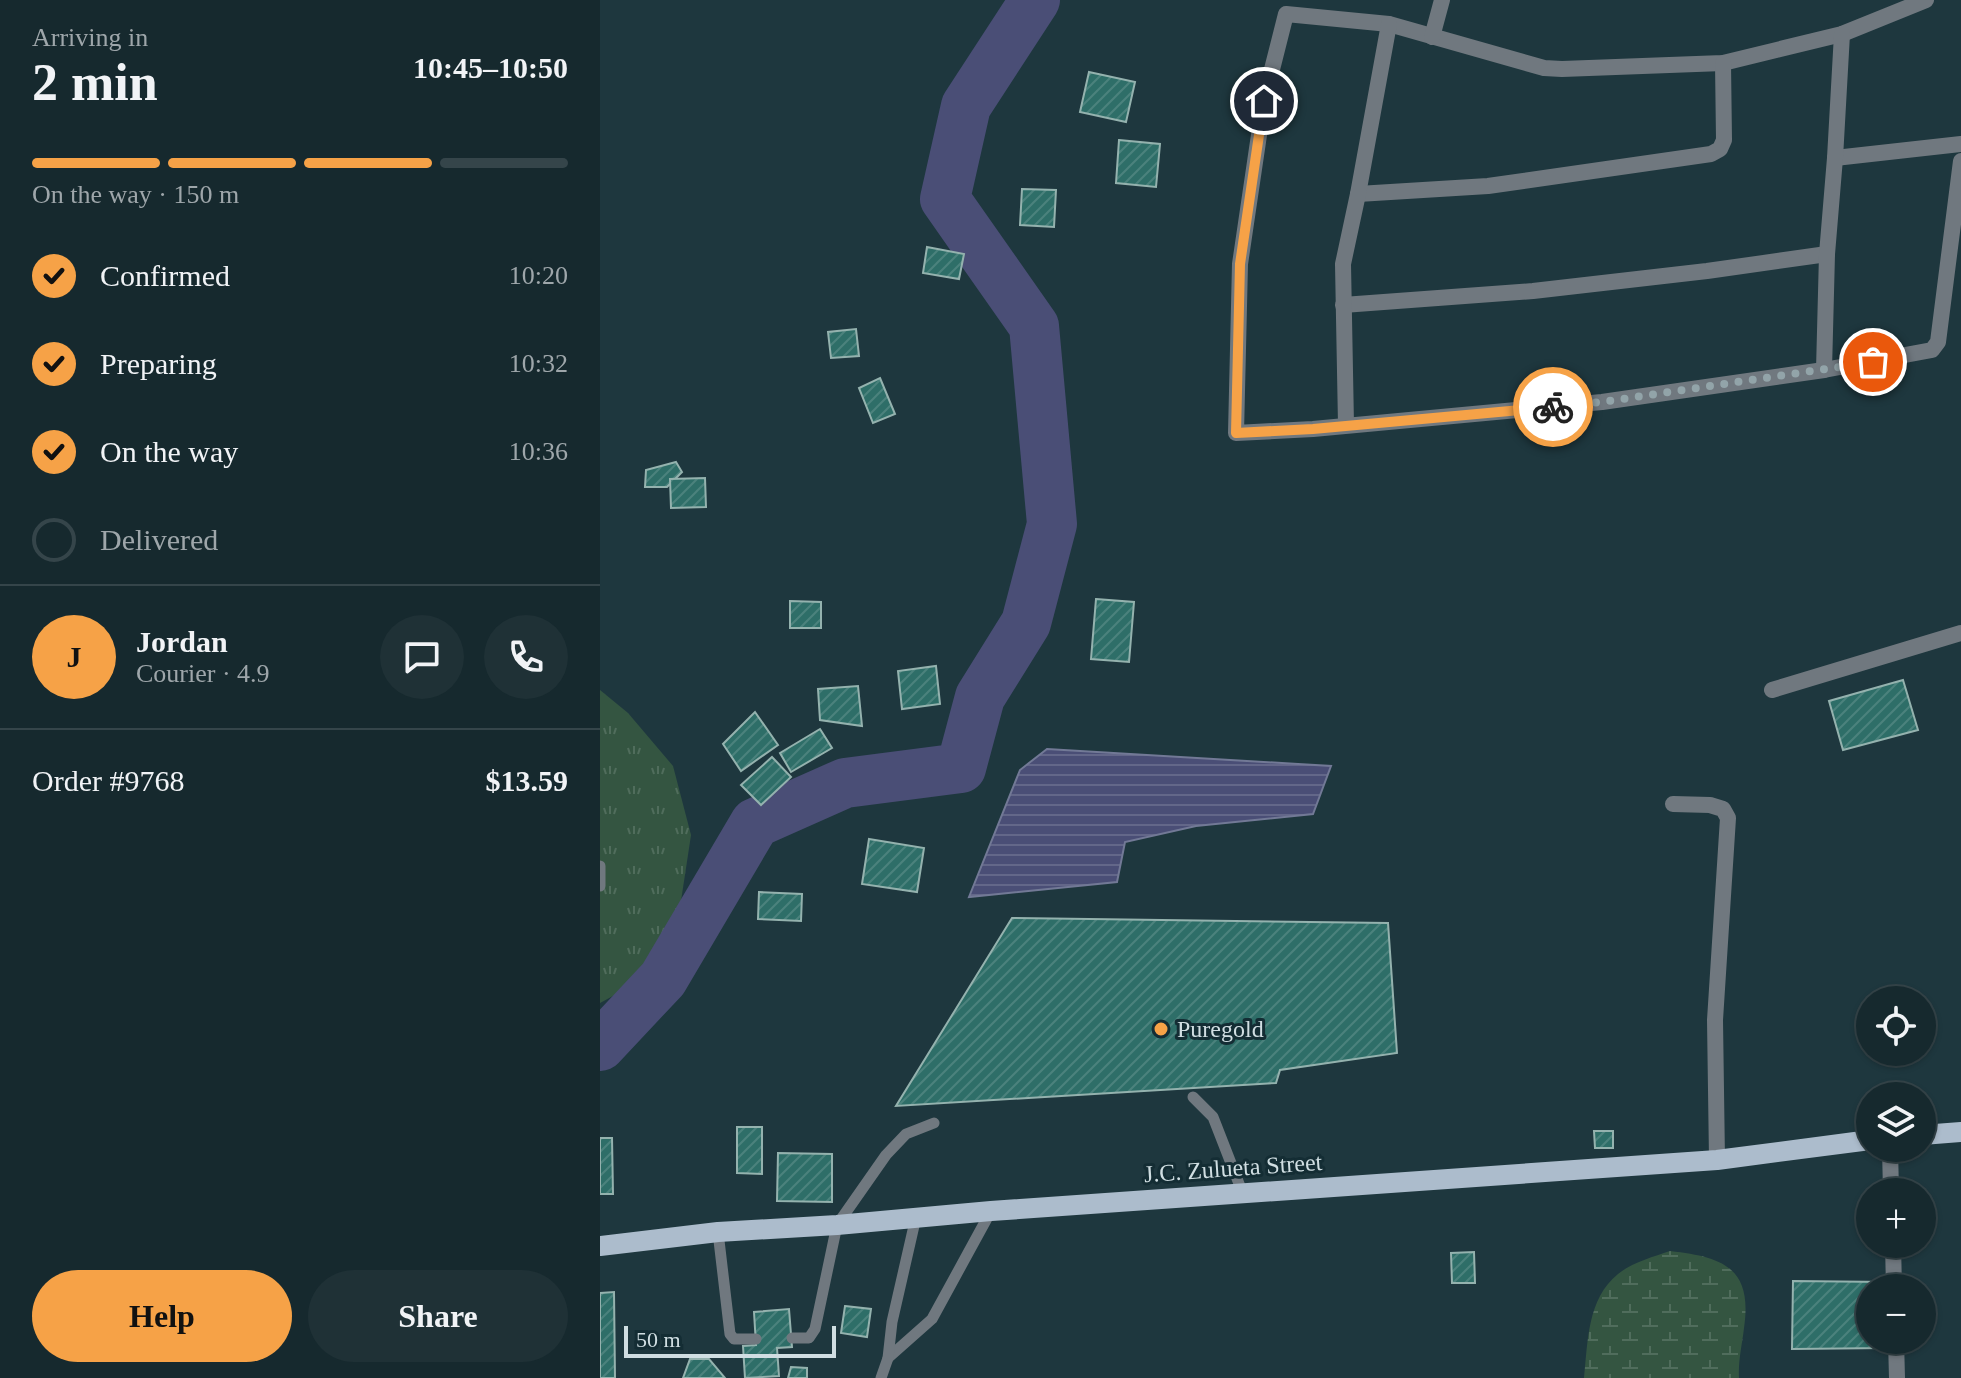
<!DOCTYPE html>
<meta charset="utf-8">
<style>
body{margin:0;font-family:"Times New Roman",serif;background:#1f3136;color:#f1f3f6;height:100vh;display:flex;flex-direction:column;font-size:30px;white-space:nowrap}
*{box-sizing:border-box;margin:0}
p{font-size:26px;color:#9ea6aa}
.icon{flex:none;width:44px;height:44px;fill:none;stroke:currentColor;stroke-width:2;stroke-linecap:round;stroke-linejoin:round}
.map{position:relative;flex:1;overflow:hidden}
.sheet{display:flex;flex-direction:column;background:#16292e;width:600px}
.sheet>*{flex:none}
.controls{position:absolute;left:1256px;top:986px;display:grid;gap:16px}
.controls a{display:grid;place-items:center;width:80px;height:80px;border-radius:50%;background:#16292e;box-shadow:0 2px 6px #0004,0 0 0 2px #35454a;font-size:40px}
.scale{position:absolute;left:24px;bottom:20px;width:212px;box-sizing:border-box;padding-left:8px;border:4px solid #d0dee2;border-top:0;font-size:22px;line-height:28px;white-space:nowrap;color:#d0dee2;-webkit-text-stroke:6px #142d34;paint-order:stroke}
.pin{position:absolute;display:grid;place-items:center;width:68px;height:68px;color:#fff;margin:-34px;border:4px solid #fff;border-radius:50%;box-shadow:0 2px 8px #0007}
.courier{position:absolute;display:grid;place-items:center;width:80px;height:80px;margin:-40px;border:6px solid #f6a247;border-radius:50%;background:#fff;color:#222;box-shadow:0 2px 10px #0007}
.summary em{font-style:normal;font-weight:700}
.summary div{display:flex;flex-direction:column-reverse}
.summary{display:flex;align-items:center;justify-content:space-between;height:136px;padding:0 32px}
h1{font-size:52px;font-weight:700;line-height:60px}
.bar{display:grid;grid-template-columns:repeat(4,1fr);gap:12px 8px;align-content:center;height:96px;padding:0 32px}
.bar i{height:10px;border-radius:6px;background:#35454a}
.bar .current{background:#f6a247}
.bar p{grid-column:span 4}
.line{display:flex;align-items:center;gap:20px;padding:0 32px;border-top:2px solid #35454a}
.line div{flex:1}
.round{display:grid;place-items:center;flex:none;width:84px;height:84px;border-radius:42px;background:#1f3136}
ol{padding:0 32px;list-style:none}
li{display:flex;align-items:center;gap:24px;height:88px}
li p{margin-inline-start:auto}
li .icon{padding:8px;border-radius:50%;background:#f6a247;color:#111;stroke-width:4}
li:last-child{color:#9ea6aa}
li i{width:44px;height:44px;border:4px solid #35454a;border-radius:50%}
.action{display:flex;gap:16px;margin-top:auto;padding:16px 32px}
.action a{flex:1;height:92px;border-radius:48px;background:#f6a247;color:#111;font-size:32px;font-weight:700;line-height:92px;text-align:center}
.action a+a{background:#1f3136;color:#f1f3f6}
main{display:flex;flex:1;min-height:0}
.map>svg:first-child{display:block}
</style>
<main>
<section class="sheet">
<div class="summary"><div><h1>2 min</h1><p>Arriving in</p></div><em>10:45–10:50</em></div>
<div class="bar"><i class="current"></i><i class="current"></i><i class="current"></i><i></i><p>On the way · 150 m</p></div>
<ol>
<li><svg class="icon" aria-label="check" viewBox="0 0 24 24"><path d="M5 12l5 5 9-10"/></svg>Confirmed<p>10:20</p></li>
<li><svg class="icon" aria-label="check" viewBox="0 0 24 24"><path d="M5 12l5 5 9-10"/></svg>Preparing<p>10:32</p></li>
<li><svg class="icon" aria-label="check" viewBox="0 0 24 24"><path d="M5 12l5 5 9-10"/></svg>On the way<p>10:36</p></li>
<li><i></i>Delivered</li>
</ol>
<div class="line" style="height:144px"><b class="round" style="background:#f6a247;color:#111">J</b><div><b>Jordan</b><p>Courier · 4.9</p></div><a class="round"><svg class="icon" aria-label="chat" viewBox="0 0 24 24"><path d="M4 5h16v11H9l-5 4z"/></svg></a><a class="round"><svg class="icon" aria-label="phone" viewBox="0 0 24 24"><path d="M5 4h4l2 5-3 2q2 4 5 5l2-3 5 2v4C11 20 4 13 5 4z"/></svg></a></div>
<div class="line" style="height:104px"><div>Order #9768</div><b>$13.59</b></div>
<div class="action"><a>Help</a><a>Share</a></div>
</section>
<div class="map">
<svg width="1361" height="1378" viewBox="0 0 1361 1378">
<defs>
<pattern id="wetland-marsh" width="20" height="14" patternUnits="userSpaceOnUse" patternTransform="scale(2)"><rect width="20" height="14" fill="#345541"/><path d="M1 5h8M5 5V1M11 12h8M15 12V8" fill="none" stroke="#506d5c"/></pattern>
<pattern id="park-tufts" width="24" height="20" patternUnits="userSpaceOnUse" patternTransform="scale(2)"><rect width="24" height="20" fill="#345541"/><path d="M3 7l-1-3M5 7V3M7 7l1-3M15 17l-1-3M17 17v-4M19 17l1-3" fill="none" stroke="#506d5c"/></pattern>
<pattern id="water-rules" width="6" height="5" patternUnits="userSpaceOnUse" patternTransform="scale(2)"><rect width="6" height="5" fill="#4a4e76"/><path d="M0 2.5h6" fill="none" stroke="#636789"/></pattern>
<pattern id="building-hatch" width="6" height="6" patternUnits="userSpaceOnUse" patternTransform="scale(2)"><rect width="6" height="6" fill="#2e6e68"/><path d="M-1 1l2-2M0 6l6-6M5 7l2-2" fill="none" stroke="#4b827d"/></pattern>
</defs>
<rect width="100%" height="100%" fill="#1e373e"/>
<!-- wetland -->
<path fill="url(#wetland-marsh)" d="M1070 1251C1122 1257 1153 1267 1144 1328 1142 1345 1138 1361 1139 1378H984C988 1342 987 1299 1018 1274 1033 1262 1053 1257 1070 1251Z"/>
<!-- park -->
<path fill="url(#park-tufts)" d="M0 690 28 713 73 766 91 835 79 914 33 985 0 1003Z"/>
<!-- water -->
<path fill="url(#water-rules)" stroke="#727996" stroke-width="2" d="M447 749 731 766 713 814 596 826 525 842 517 882 369 897 420 770Z"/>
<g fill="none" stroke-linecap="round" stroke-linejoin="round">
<!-- river -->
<path stroke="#4a4e76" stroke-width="50" d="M0 1046 63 979 155 823 245 783 361 768 380 697 426 623 452 524 434 326 345 199 366 106 435 0"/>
</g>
<!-- building -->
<g fill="url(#building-hatch)" stroke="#94b2ae" stroke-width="2">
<path d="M489 72 535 82 526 122 480 112Z"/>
<path d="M519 140 560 144 556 187 516 183Z"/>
<path d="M422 189 456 190 454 227 420 225Z"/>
<path d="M327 247 364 254 359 279 323 273Z"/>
<path d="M256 329 259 356 231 358 228 332Z"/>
<path d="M280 378 295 414 273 423 259 388Z"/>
<path d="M76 462 82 472 67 487H45L46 470Z"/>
<path d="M105 478 106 507 71 508 70 479Z"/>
<path d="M496 599 534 602 529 662 491 659Z"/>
<path d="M190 601 221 602V628H190Z"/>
<path d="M336 666 340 704 302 709 298 671Z"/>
<path d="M1303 680 1318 730 1243 750 1229 701Z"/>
<path d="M258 686 262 726 220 720 218 689Z"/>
<path d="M155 712 178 745 141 771 123 744Z"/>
<path d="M220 729 232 748 191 772 180 753Z"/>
<path d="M172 757 191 777 161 805 141 785Z"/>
<path d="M269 839 324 848 317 892 262 884Z"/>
<path d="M159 892 202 894 201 921 158 919Z"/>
<path d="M412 918 788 923 797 1053 680 1070 676 1083 296 1106Z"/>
<path d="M137 1127H162V1174L137 1173Z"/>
<path d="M994 1131H1013V1148H995Z"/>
<path d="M0 1138H12L13 1194H0Z"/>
<path d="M178 1153 232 1154V1202L177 1201Z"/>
<path d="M874 1252 875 1283H852L851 1253Z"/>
<path d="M1193 1281 1287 1282V1288H1270V1340H1287V1348L1192 1349Z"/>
<path d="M14 1292 15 1378H0V1293Z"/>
<path d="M245 1306 271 1309 267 1337 241 1333Z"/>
<path d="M189 1309 192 1347 177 1348 179 1376 145 1378 143 1346 156 1345 154 1312Z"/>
<path d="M90 1359H109L125 1378H83Z"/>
<path d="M191 1367 207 1368V1378H188Z"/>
</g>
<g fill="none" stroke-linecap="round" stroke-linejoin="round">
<!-- service -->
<g stroke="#70787f" stroke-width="11">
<path d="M0 866V886"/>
<path d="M593 1097 613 1117 643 1194"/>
<path d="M118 1232 130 1334 134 1339H156"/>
<path d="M192 1338H209L215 1329 237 1225 286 1155 306 1134 334 1123"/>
<path d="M288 1358 332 1319 391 1211"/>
<path d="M281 1378 288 1358 292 1322 316 1217"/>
</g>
<!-- minor -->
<g stroke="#70787f" stroke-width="16">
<path d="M1326 0 1242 34 1123 63 962 69 944 68 789 24 686 14 664 101 640 264 636 433 713 429 1002 402 1224 370 1332 350 1338 342 1361 161"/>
<path d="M832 37 842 0"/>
<path d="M1235 158 1361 144"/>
<path d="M758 194 888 186 1111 154 1120 149 1124 140 1123 63"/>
<path d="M743 305 933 291 1107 271 1227 254"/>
<path d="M1224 370 1227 254 1235 158 1242 34"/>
<path d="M746 425 743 264 758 194 789 24"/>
<path d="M1172 690 1361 633"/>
<path d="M1073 804 1110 805 1123 809 1128 818 1115 1020 1117 1160"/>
<path d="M1290 1148 1291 1192"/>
<path d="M1293 1244 1294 1288"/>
<path d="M1296 1340 1297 1378"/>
</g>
<!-- primary -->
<g stroke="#acbccc" stroke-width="20">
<path d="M1322 1135 1361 1132"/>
<path d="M0 1246 118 1232 237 1225 391 1211 1117 1160 1270 1140"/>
</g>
</g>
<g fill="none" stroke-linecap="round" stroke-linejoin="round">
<!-- done -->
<path stroke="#92a4a9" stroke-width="8" stroke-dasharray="0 14.4" d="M953 407 1002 402 1273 362"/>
<!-- route -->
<path stroke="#f6a247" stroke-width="10" d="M664 101 640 264 636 433 713 429 953 407"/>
</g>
<!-- markers -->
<circle fill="#f6a247" stroke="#142d34" stroke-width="3" cx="561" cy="1029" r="8"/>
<g text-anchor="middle" stroke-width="6" stroke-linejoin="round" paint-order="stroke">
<!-- poi labels -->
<g font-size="24" fill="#d0dee2" stroke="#142d34" text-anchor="start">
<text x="577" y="1037">Puregold</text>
</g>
<!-- street labels -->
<g font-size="24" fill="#d0dee2" stroke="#142d34">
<text transform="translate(633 1168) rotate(-4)" y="8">J.C. Zulueta Street</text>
</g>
</g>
</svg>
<div class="controls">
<a><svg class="icon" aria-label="locate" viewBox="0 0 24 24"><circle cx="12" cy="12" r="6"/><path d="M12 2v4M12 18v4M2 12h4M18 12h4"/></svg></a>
<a><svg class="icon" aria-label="layers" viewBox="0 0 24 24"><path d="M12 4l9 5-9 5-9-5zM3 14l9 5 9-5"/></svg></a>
<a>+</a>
<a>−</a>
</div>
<div class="scale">50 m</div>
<div class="pin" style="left:1273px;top:362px;background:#ea580c"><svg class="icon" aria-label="bag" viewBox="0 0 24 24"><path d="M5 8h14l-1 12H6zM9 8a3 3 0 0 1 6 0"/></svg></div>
<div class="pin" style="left:664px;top:101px;background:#1f2937"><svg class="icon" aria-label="home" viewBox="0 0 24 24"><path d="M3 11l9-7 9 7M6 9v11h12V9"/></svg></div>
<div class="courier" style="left:953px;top:407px"><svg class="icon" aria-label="bike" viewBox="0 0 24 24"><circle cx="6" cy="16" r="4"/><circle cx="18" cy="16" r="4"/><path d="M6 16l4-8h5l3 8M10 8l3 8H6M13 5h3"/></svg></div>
</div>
</main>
